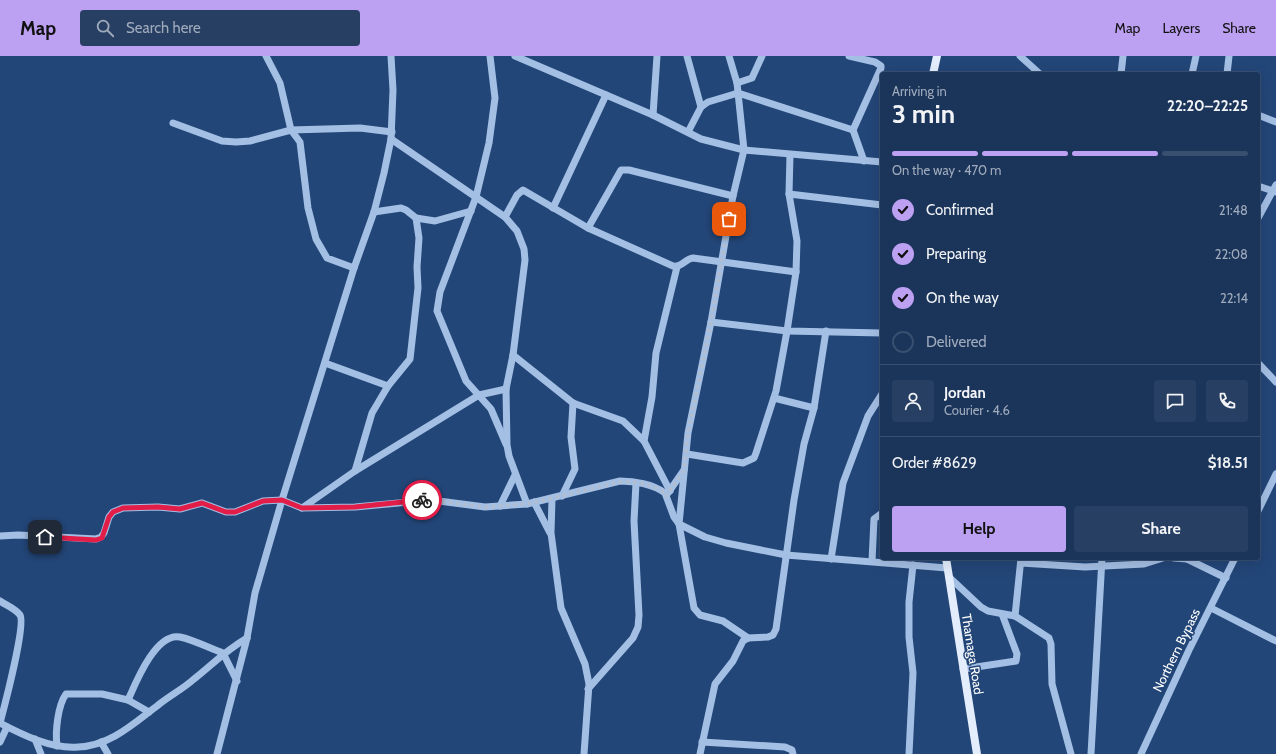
<!DOCTYPE html>
<meta charset="utf-8">
<style>
body{margin:0;font-family:Cabin,sans-serif;background:#273f63;color:#f1f3f6;height:100vh;display:flex;flex-direction:column;font-size:15px;white-space:nowrap}
*{box-sizing:border-box;margin:0}
p{font-size:13px;color:#9faabb}
.icon{flex:none;width:22px;height:22px;fill:none;stroke:currentColor;stroke-width:2;stroke-linecap:round;stroke-linejoin:round}
.map{position:relative;flex:1;overflow:hidden}
.details{position:absolute;left:880px;top:16px;width:380px;height:488px;display:flex;flex-direction:column;background:#1a345a;border-radius:4px;box-shadow:0 4px 16px #0002,0 0 0 1px #384f70}
.details>*{flex:none}
.pin{position:absolute;display:grid;place-items:center;width:34px;height:34px;color:#fff;margin:-17px;border-radius:8px;box-shadow:0 2px 6px #0006}
.courier{position:absolute;display:grid;place-items:center;width:40px;height:40px;margin:-20px;border:3px solid #e11d48;border-radius:50%;background:#fff;color:#222;box-shadow:0 1px 5px #0007}
.head em{font-style:normal;font-weight:700}
.head div{display:flex;flex-direction:column-reverse}
.head{display:flex;align-items:center;justify-content:space-between;height:68px;padding:0 12px}
h1{font-size:26px;font-weight:700;line-height:30px}
.bar{display:grid;grid-template-columns:repeat(4,1fr);gap:6px 4px;align-content:center;height:48px;padding:0 12px}
.bar i{height:5px;border-radius:3px;background:#384f70}
.bar .selected{background:#bca0f2}
.bar p{grid-column:span 4}
.line{display:flex;align-items:center;gap:10px;padding:0 12px;border-top:1px solid #384f70}
.line div{flex:1}
.round{display:grid;place-items:center;flex:none;width:42px;height:42px;border-radius:4px;background:#273f63}
ol{padding:0 12px;list-style:none}
li{display:flex;align-items:center;gap:12px;height:44px}
li p{margin-inline-start:auto}
li .icon{padding:4px;border-radius:50%;background:#bca0f2;color:#111;stroke-width:4}
li:last-child{color:#9faabb}
li i{width:22px;height:22px;border:2px solid #384f70;border-radius:50%}
.primary-button{display:flex;gap:8px;margin-top:auto;padding:8px 12px}
.primary-button a{flex:1;height:46px;border-radius:4px;background:#bca0f2;color:#111;font-size:16px;font-weight:700;line-height:46px;text-align:center}
.primary-button a+a{background:#273f63;color:#f1f3f6}
header{display:flex;align-items:center;gap:24px;box-sizing:border-box;height:56px;padding:0 20px;background:#bca0f2;color:#111}
header strong{font-size:19px}
nav{display:flex;gap:22px;margin-inline-start:auto;font-size:14px}
.search{width:280px;height:36px;background:#273f63;display:flex;align-items:center;gap:10px;box-sizing:border-box;padding:0 14px;border-radius:4px;color:#9faabb;font-size:15px}
.map>svg:first-child{display:block}
</style>
<header>
<strong>Map</strong>
<div class="search"><svg class="icon" aria-label="search" viewBox="0 0 24 24"><circle cx="10" cy="10" r="6"/><path d="M15 15l6 6"/></svg>Search here</div>
<nav><a>Map</a><a>Layers</a><a>Share</a></nav>
</header>
<div class="map">
<svg width="1276" height="698" viewBox="0 0 1276 698">
<rect width="100%" height="100%" fill="#234678"/>
<g fill="none" stroke-linecap="round" stroke-linejoin="round">
<!-- minor -->
<g stroke="#a4bfe4" stroke-width="7">
<path d="M266 0 280 27 291 74 300 86 308 152 316 183 327 202 354 212"/>
<path d="M490 0 495 42 489 87 476 141 440 236 437 255 466 325 491 353 506 388"/>
<path d="M515 0 653 59 701 83 744 94 882 106"/>
<path d="M687 0 701 51"/>
<path d="M729 0 737 27 744 94 733 140 711 266 688 377 679 468 694 552 700 559 723 565 748 582"/>
<path d="M849 0 875 6 881 10V12L853 74"/>
<path d="M1020 0 1040 18"/>
<path d="M1121 18 1123 0"/>
<path d="M1192 18 1196 0"/>
<path d="M1227 18 1229 0"/>
<path d="M737 27 752 22 762 0"/>
<path d="M653 59 657 0"/>
<path d="M1258 59 1276 66"/>
<path d="M173 67 222 85 236 86 250 85 291 74 360 72 392 76"/>
<path d="M688 76 701 51 708 46 738 37 853 74 864 105"/>
<path d="M391 83 505 161 517 175 524 193 525 204 513 299 506 333 507 389 509 400 527 448"/>
<path d="M1258 130 1276 136"/>
<path d="M789 138 882 149"/>
<path d="M553 152 606 39"/>
<path d="M374 156 401 152 406 154 416 162 435 165 471 155"/>
<path d="M505 161 517 139 523 134 588 172 673 210C681 212 685 203 693 202L796 216"/>
<path d="M1258 162 1276 129"/>
<path d="M588 172 621 114H629L733 140"/>
<path d="M711 266 787 275 882 277"/>
<path d="M513 299 573 347 623 365 644 385 670 435"/>
<path d="M325 307 388 330"/>
<path d="M1258 307 1276 326"/>
<path d="M774 342 814 352"/>
<path d="M644 385 652 341 656 297 677 211"/>
<path d="M687 398 743 407 754 402 756 397 776 335 787 275 796 216 797 185 789 138 790 99"/>
<path d="M355 415 372 357 388 330 410 303 418 232 417 211 419 182 416 162"/>
<path d="M668 437 684 414"/>
<path d="M562 440 575 413 571 381 573 347"/>
<path d="M552 443 551 477 561 552 585 608 589 628 584 698"/>
<path d="M534 446 550 477"/>
<path d="M500 450 515 419"/>
<path d="M302 452 355 415 479 339 506 333"/>
<path d="M1258 455 1276 418"/>
<path d="M0 480 18 479 96 483 101 481 104 477 109 461 113 456 123 452 158 451 180 453 202 447 226 456H235L263 445 282 444 302 452 355 451 431 444 485 451 527 448 620 425C634 425 653 428 665 437L674 461 679 468 705 481 726 487 786 499 947 512"/>
<path d="M1174 502 1187 503"/>
<path d="M1185 502 1226 522"/>
<path d="M831 503 843 427 868 360 882 338"/>
<path d="M872 505 874 463 882 457"/>
<path d="M1021 507 1085 511 1144 508 1163 502"/>
<path d="M949 521 981 551 988 555 1015 560 1049 582 1051 588 1052 628 1071 698"/>
<path d="M0 545C6 549 16 553 20 559 26 568 4 652 0 667"/>
<path d="M1211 552 1276 585"/>
<path d="M1015 560 1021 502"/>
<path d="M963 613 1016 605 1017 598 1002 558"/>
<path d="M588 633 633 582 638 571 639 559 634 465 636 427"/>
<path d="M128 644C136 626 156 576 180 581 194 584 209 592 223 597L237 625"/>
<path d="M0 667C23 679 51 693 78 691 110 690 133 668 157 650 169 640 183 633 194 623 214 607 225 595 247 582"/>
<path d="M35 683 41 698"/>
<path d="M0 686 7 671"/>
<path d="M101 686 108 698"/>
<path d="M702 686 785 691 792 694 793 698"/>
<path d="M57 690C55 675 58 649 66 638H102L128 644 149 656"/>
<path d="M217 698 247 582 255 537 282 444 354 212 374 156 384 117 391 83 393 34 391 0"/>
<path d="M700 698 715 628 733 605 743 585 748 582 768 581 773 579 776 573 794 444 804 388 814 352 826 275"/>
<path d="M909 698 913 617 909 581V546L913 509"/>
<path d="M1091 698 1102 502"/>
<path d="M1141 698 1189 594 1235 502"/>
</g>
<!-- major -->
<g stroke="#e4edfc" stroke-width="8">
<path d="M933 18 937 0"/>
<path d="M946 502 977 698"/>
</g>
</g>
<g fill="none" stroke-linecap="round" stroke-linejoin="round">
<!-- done -->
<path stroke="#b2bed0" stroke-width="4" stroke-dasharray="0 7.2" d="M422 444H431L485 451 527 448 620 426C634 425 653 428 665 437L666 440 684 414 688 377 711 266 729 163"/>
<!-- route -->
<path stroke="#e11d48" stroke-width="5" d="M45 481 96 484 102 482 109 461 113 456 123 452 158 451 180 453 202 447 226 456H235L263 445 282 444 302 452 355 451 422 444"/>
</g>
<g text-anchor="middle" stroke-width="3" stroke-linejoin="round" paint-order="stroke">
<!-- street labels -->
<g font-size="13" fill="#fff" stroke="#234678">
<text transform="translate(1176 594) rotate(-64)" y="5">Northern Bypass</text>
<text transform="translate(973 598) rotate(81)" y="5">Thamaga Road</text>
</g>
</g>
</svg>
<div class="pin" style="left:729px;top:163px;background:#ea580c"><svg class="icon" aria-label="bag" viewBox="0 0 24 24"><path d="M5 8h14l-1 12H6zM9 8a3 3 0 0 1 6 0"/></svg></div>
<div class="pin" style="left:45px;top:481px;background:#1f2937"><svg class="icon" aria-label="home" viewBox="0 0 24 24"><path d="M3 11l9-7 9 7M6 9v11h12V9"/></svg></div>
<div class="courier" style="left:422px;top:444px"><svg class="icon" aria-label="bike" viewBox="0 0 24 24"><circle cx="6" cy="16" r="4"/><circle cx="18" cy="16" r="4"/><path d="M6 16l4-8h5l3 8M10 8l3 8H6M13 5h3"/></svg></div>
<section class="details">
<div class="head"><div><h1>3 min</h1><p>Arriving in</p></div><em>22:20–22:25</em></div>
<div class="bar"><i class="selected"></i><i class="selected"></i><i class="selected"></i><i></i><p>On the way · 470 m</p></div>
<ol>
<li><svg class="icon" aria-label="check" viewBox="0 0 24 24"><path d="M5 12l5 5 9-10"/></svg>Confirmed<p>21:48</p></li>
<li><svg class="icon" aria-label="check" viewBox="0 0 24 24"><path d="M5 12l5 5 9-10"/></svg>Preparing<p>22:08</p></li>
<li><svg class="icon" aria-label="check" viewBox="0 0 24 24"><path d="M5 12l5 5 9-10"/></svg>On the way<p>22:14</p></li>
<li><i></i>Delivered</li>
</ol>
<div class="line" style="height:72px"><a class="round"><svg class="icon" aria-label="person" viewBox="0 0 24 24"><circle cx="12" cy="8" r="4"/><path d="M4 21q1-7 8-7t8 7"/></svg></a><div><b>Jordan</b><p>Courier · 4.6</p></div><a class="round"><svg class="icon" aria-label="chat" viewBox="0 0 24 24"><path d="M4 5h16v11H9l-5 4z"/></svg></a><a class="round"><svg class="icon" aria-label="phone" viewBox="0 0 24 24"><path d="M5 4h4l2 5-3 2q2 4 5 5l2-3 5 2v4C11 20 4 13 5 4z"/></svg></a></div>
<div class="line" style="height:52px"><div>Order #8629</div><b>$18.51</b></div>
<div class="primary-button"><a>Help</a><a>Share</a></div>
</section>
</div>
